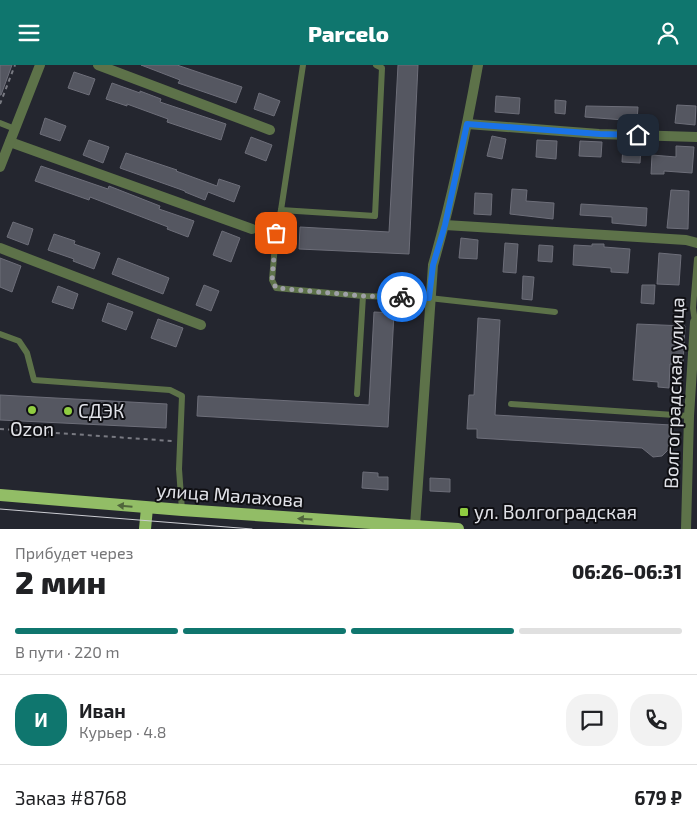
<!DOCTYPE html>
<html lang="ru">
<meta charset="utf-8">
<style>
body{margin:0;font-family:"Exo 2",sans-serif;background:#f2f2f2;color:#202124;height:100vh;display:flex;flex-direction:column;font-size:19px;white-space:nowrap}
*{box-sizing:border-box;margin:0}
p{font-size:16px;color:#757577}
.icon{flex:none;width:28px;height:28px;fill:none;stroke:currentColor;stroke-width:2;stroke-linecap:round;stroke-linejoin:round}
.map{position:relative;height:464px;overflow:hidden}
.sheet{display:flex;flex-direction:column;background:#fff;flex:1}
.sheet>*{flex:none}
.pin{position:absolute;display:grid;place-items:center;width:42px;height:42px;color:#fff;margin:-21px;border-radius:10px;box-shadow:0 2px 8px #0006}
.courier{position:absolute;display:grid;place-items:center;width:50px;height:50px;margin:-25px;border:4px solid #1a73e8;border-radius:50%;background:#fff;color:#222;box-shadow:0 1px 6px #0007}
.overview em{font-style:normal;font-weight:800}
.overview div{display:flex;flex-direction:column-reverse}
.overview{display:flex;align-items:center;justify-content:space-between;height:85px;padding:0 15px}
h1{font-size:32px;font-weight:800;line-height:38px}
.bar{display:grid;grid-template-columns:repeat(4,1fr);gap:8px 5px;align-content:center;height:60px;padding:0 15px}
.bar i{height:6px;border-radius:4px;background:#e0e0e0}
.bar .on{background:#0f766e}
.bar p{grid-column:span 4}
.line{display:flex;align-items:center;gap:12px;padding:0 15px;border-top:1px solid #e0e0e0}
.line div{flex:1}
.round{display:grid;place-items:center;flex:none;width:52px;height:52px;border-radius:20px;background:#f2f2f2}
header{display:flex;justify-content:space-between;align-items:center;height:65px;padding:0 15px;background:#0f766e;color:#fff;font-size:22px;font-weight:800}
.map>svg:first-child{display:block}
</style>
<header><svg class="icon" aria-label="menu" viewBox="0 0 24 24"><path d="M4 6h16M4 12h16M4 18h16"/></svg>Parcelo<svg class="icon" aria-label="person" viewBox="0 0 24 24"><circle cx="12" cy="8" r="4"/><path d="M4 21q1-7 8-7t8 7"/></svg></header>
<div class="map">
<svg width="697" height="464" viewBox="0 0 697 464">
<rect width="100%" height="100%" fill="#24262f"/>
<!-- building -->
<g fill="#555761" stroke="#6d6e79">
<path d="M0 0H12L1 30H0Z"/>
<path d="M141 0H177L242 22 236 38 178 18 180 15Z"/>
<path d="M398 0H418L409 189 299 184 300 162 389 167Z"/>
<path d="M74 7 95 14 89 30 68 23Z"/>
<path d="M112 18 140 28V26L161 34 160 37 226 59 221 75 167 57 168 54 127 39V41L106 34Z"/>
<path d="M259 28 280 36 274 51 254 44Z"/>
<path d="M496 31 520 33 519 49 495 47Z"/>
<path d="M555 35 566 36 565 49 555 48Z"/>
<path d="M677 40 696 41 695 60 675 58Z"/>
<path d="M586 41 638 42 637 56 585 52Z"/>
<path d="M45 53 66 61 60 76 40 69Z"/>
<path d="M492 71 506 74 502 94 487 91Z"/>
<path d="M251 72 272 80 266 96 245 88Z"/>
<path d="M89 75 109 82 103 98 83 90Z"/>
<path d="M537 75 557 76 556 94 536 92Z"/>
<path d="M580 76 602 77 601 92 579 91Z"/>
<path d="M623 81 641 82 640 98 622 97Z"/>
<path d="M676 81 694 82 692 108 664 106V109H651L652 90 676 92Z"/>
<path d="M126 88 177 105 176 106 217 121 219 114 240 121 234 137 208 127 205 135 185 127V126L120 103Z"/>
<path d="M41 101 108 124 109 121 160 141 159 144 194 156 188 172 167 164 168 162 90 132 89 135 35 116Z"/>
<path d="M512 124 527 125 526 136 554 138 553 154 510 149Z"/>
<path d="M671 125 689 126 688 164 667 163Z"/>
<path d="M475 128 492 129 491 150 474 149Z"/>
<path d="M581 139 647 143 646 161 612 158V152L580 150Z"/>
<path d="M13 157 33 164 28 180 7 172Z"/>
<path d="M222 166 240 173 231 197 213 190Z"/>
<path d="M54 169 75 176 74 179 100 188 94 204 73 196 74 194 48 185Z"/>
<path d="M461 173 478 175 477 194 459 193Z"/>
<path d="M505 178 518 179 516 208 503 207Z"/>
<path d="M592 179H604V182L630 184 628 208 611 207V203L573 200 574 180 592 181Z"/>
<path d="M539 180 553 181 552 197 538 196Z"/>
<path d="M659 188 681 190 679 220 657 219Z"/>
<path d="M0 193 21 201 12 227 0 222Z"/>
<path d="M118 193 169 213 163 229 112 209Z"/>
<path d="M523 211 534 212 532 235 522 234Z"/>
<path d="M204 220 219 226 211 246 196 240Z"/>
<path d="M642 220H655L654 239 641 238Z"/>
<path d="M58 221 78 229 73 244 52 237Z"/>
<path d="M108 238 133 247 126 265 102 256Z"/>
<path d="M374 247 394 248 388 362 197 351 198 331 369 340Z"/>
<path d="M478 253 500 255 495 350 671 360 669 384 662 391 653 392 642 383 477 373V364H467L469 330H474Z"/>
<path d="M158 254 183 263 176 282 151 273Z"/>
<path d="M637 259 685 261 683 299H670L669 323 658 322V317L633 315Z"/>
<path d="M0 330 167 339 166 363 0 355Z"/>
<path d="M363 407 378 408V412H388V425L362 423Z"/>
<path d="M430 413 450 414V427L430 426Z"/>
</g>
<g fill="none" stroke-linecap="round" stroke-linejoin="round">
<!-- path -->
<g stroke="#797a82" stroke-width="2" stroke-dasharray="4 4" stroke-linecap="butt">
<path d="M0 39 15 0"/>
<path d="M0 364 172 376"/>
</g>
<!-- service -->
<g stroke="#5d7249" stroke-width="6">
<path d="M303 0 281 145 276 168 272 215 276 223 363 231 429 233 555 247"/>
<path d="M0 58 15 64"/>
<path d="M281 145 375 151 382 3 376 0"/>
<path d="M697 194 693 243 695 257 697 256"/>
<path d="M0 269 19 276 27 288 34 315 170 325 182 331 179 404 182 445"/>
<path d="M357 329 363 231"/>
<path d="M511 339 689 351"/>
</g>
<!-- minor -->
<g stroke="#5d7249" stroke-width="10">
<path d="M98 0 270 65"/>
<path d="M467 59 599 69 697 72"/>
<path d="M10 77 252 164"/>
<path d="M445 160 686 175 697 178"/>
<path d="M0 183 201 260"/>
<path d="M415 461 433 200C452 134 466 67 478 0"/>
<path d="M686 464 689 351 695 257"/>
</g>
<!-- tertiary -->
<path stroke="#5d7249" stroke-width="10" d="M0 102 40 0"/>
<!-- primary -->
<g stroke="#92bd66" stroke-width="12">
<path d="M0 430 182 445 458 464"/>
<path d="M145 464 147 443"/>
</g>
<!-- tram -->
<path stroke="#cccdd3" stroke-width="1" d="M0 444 252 464"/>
</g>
<!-- one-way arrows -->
<defs><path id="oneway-solid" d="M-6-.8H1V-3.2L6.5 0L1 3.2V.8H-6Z" transform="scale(1.25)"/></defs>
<g fill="#50663c">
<use href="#oneway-solid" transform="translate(125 441) rotate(-175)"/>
<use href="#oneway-solid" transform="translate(305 454) rotate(-176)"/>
</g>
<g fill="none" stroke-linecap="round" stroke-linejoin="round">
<!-- done -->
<path stroke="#9fa0a7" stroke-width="5" stroke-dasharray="0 9" d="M276 168 272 215 276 223 364 231 402 232"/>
<!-- route -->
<path stroke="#1a73e8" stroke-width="6" d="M402 232 429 233 433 200 445 160 467 59 600 69 638 70"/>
</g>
<!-- markers -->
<g fill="#90cd41" stroke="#0f0f13" stroke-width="2">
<circle cx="32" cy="345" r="5"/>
<circle cx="68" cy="346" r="5"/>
<rect x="459" y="442" width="10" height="10" rx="2.5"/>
</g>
<g text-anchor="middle" stroke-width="4" stroke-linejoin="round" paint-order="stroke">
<!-- street labels -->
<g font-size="19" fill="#e1e2e8" stroke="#0f0f13">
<text transform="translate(674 328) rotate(-88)" y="7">Волгоградская улица</text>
<text transform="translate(230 430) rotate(4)" y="7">улица Малахова</text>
</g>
<!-- poi labels -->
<g font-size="19" fill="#e1e2e8" stroke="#0f0f13" text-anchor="start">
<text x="78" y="353">СДЭК</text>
<text x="32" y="371" text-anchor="middle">Ozon</text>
<text x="474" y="454">ул. Волгоградская</text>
</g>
</g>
</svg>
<div class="pin" style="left:276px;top:168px;background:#ea580c"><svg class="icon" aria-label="bag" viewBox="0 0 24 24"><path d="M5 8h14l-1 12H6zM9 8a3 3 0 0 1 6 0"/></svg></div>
<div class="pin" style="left:638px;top:70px;background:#1f2937"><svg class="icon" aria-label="home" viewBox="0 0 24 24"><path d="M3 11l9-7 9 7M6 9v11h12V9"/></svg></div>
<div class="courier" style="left:402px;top:232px"><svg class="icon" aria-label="bike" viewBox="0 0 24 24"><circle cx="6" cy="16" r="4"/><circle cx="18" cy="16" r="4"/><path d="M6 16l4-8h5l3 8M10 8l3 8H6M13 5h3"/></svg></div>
</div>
<section class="sheet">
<div class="overview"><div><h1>2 мин</h1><p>Прибудет через</p></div><em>06:26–06:31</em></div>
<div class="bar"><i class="on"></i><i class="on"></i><i class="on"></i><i></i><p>В пути · 220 m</p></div>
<div class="line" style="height:90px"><b class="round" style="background:#0f766e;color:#fff">И</b><div><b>Иван</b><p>Курьер · 4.8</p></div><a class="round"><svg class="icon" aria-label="chat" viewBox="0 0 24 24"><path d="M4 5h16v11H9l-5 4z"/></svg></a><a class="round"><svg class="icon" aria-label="phone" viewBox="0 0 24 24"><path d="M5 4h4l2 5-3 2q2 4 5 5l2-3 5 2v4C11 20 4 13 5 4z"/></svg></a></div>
<div class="line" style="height:65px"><div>Заказ #8768</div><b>679 ₽</b></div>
</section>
